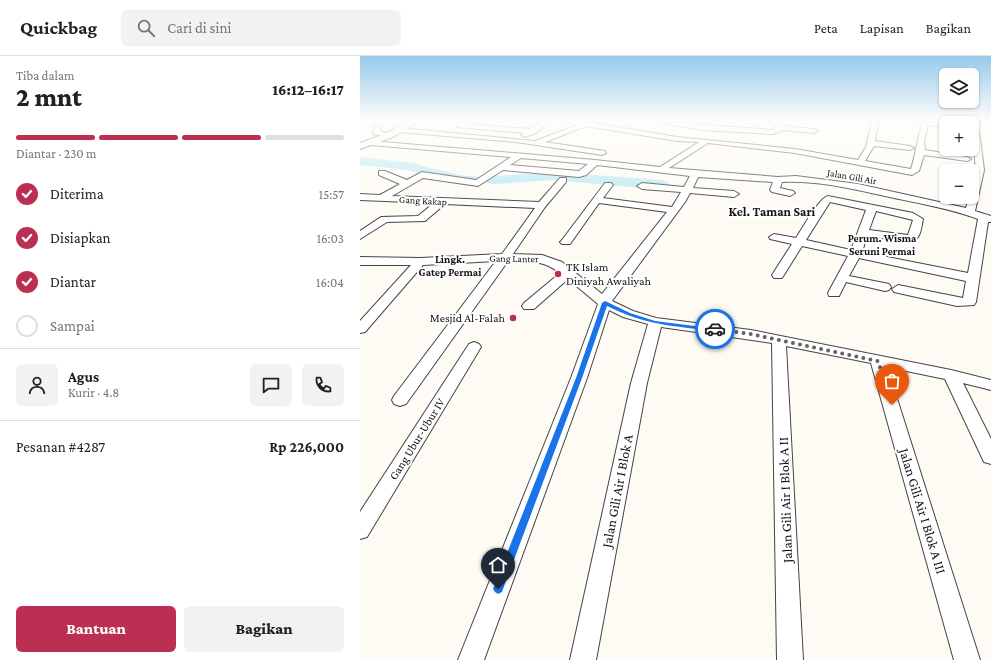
<!DOCTYPE html>
<html lang="id">
<meta charset="utf-8">
<style>
body{margin:0;font-family:"Crimson Pro",serif;background:#f2f2f2;color:#202124;height:100vh;display:flex;flex-direction:column;font-size:15px;white-space:nowrap}
*{box-sizing:border-box;margin:0}
p{font-size:13px;color:#757577}
.icon{flex:none;width:22px;height:22px;fill:none;stroke:currentColor;stroke-width:2;stroke-linecap:round;stroke-linejoin:round}
.map{position:relative;flex:1;overflow:hidden}
.panel{display:flex;flex-direction:column;background:#fff;width:360px}
.panel>*{flex:none}
.fabs{position:absolute;left:579px;top:12px;display:grid;gap:8px}
.fabs a{display:grid;place-items:center;width:40px;height:40px;border-radius:6px;background:#fff;box-shadow:0 1px 3px #0004;font-size:20px}
.pin{position:absolute;display:grid;place-items:center;width:34px;height:34px;color:#fff;margin:-41px -17px;border-radius:50% 50% 50% 0;rotate:-45deg;box-shadow:0 0 4px #0007}
.pin .icon{rotate:45deg}
.courier{position:absolute;display:grid;place-items:center;width:40px;height:40px;margin:-20px;border:3px solid #1a73e8;border-radius:50%;background:#fff;color:#222;box-shadow:0 1px 5px #0007}
.summary em{font-style:normal;font-weight:800}
.summary div{display:flex;flex-direction:column-reverse}
.summary{display:flex;align-items:center;justify-content:space-between;height:68px;padding:0 16px}
h1{font-size:26px;font-weight:800;line-height:30px}
.bar{display:grid;grid-template-columns:repeat(4,1fr);gap:6px 4px;align-content:center;height:48px;padding:0 16px}
.bar i{height:5px;border-radius:3px;background:#e0e0e0}
.bar .on{background:#ba2f52}
.bar p{grid-column:span 4}
.line{display:flex;align-items:center;gap:10px;padding:0 16px;border-top:1px solid #e0e0e0}
.line div{flex:1}
.round{display:grid;place-items:center;flex:none;width:42px;height:42px;border-radius:6px;background:#f2f2f2}
ol{padding:0 16px;list-style:none}
li{display:flex;align-items:center;gap:12px;height:44px}
li p{margin-inline-start:auto}
li .icon{padding:4px;border-radius:50%;background:#ba2f52;color:#fff;stroke-width:4}
li:last-child{color:#757577}
li i{width:22px;height:22px;border:2px solid #e0e0e0;border-radius:50%}
.action{display:flex;gap:8px;margin-top:auto;padding:8px 16px}
.action a{flex:1;height:46px;border-radius:6px;background:#ba2f52;color:#fff;font-size:16px;font-weight:800;line-height:46px;text-align:center}
.action a+a{background:#f2f2f2;color:#202124}
header{display:flex;align-items:center;gap:24px;box-sizing:border-box;height:56px;padding:0 20px;background:#fff;border-bottom:1px solid #e0e0e0}
header strong{font-size:19px}
nav{display:flex;gap:22px;margin-inline-start:auto;font-size:14px}
.search{width:280px;height:36px;background:#f2f2f2;display:flex;align-items:center;gap:10px;box-sizing:border-box;padding:0 14px;border-radius:6px;color:#757577;font-size:15px}
main{display:flex;flex:1;min-height:0}
.map>svg:first-child{display:block}
</style>
<header>
<strong>Quickbag</strong>
<div class="search"><svg class="icon" aria-label="search" viewBox="0 0 24 24"><circle cx="10" cy="10" r="6"/><path d="M15 15l6 6"/></svg>Cari di sini</div>
<nav><a>Peta</a><a>Lapisan</a><a>Bagikan</a></nav>
</header>
<main>
<section class="panel">
<div class="summary"><div><h1>2 mnt</h1><p>Tiba dalam</p></div><em>16:12–16:17</em></div>
<div class="bar"><i class="on"></i><i class="on"></i><i class="on"></i><i></i><p>Diantar · 230 m</p></div>
<ol>
<li><svg class="icon" aria-label="check" viewBox="0 0 24 24"><path d="M5 12l5 5 9-10"/></svg>Diterima<p>15:57</p></li>
<li><svg class="icon" aria-label="check" viewBox="0 0 24 24"><path d="M5 12l5 5 9-10"/></svg>Disiapkan<p>16:03</p></li>
<li><svg class="icon" aria-label="check" viewBox="0 0 24 24"><path d="M5 12l5 5 9-10"/></svg>Diantar<p>16:04</p></li>
<li><i></i>Sampai</li>
</ol>
<div class="line" style="height:72px"><a class="round"><svg class="icon" aria-label="person" viewBox="0 0 24 24"><circle cx="12" cy="8" r="4"/><path d="M4 21q1-7 8-7t8 7"/></svg></a><div><b>Agus</b><p>Kurir · 4.8</p></div><a class="round"><svg class="icon" aria-label="chat" viewBox="0 0 24 24"><path d="M4 5h16v11H9l-5 4z"/></svg></a><a class="round"><svg class="icon" aria-label="phone" viewBox="0 0 24 24"><path d="M5 4h4l2 5-3 2q2 4 5 5l2-3 5 2v4C11 20 4 13 5 4z"/></svg></a></div>
<div class="line" style="height:52px"><div>Pesanan #4287</div><b>Rp 226,000</b></div>
<div class="action"><a>Bantuan</a><a>Bagikan</a></div>
</section>
<div class="map">
<svg width="631" height="604" viewBox="0 0 631 604">
<rect width="100%" height="100%" fill="#fefbf5"/>
<g fill="none" stroke-linecap="round" stroke-linejoin="round">
<!-- river -->
<g fill="#bceaf3" fill-rule="evenodd">
<path d="M0 101 52 107 99 119 122 121 124 124 122 127C100 133 74 120 52 115 35 112 17 111 0 109Z"/>
<path d="M194 116 302 124 307 126 310 129 307 132 302 134 194 124 133 128 128 127 126 124 128 121 133 120Z"/>
</g>
<!-- minor casing -->
<g stroke="#444" stroke-width="2">
<g id="minor">
<path d="M102 65H111L107 68 170 73 181 65H189L176 77 165 81 161 79 164 77 97 71V69Z"/>
<path d="M197 65H222L317 81 435 93 498 104 506 91 512 65H518L515 85 550 90 554 92 550 94 514 90 505 105 551 113C556 98 557 83 562 68L554 65 586 68V72L568 69 564 85 565 94 607 101 611 103 607 105 564 99 559 115 552 119 435 97 348 87 309 112 418 121 436 120 498 128 606 152 609 141H612V129L616 114 612 72 619 74 624 114 615 155 631 160V166H628L616 246 614 249 597 250 534 236 532 233 538 229 603 242 606 225 499 202 489 220 529 228 531 231 529 234 525 235 486 226 479 240H469L468 237 488 200 442 190 422 222H414L412 219 432 188 410 183 409 181 414 178 436 182C442 173 459 142 468 140L553 157 563 163C561 172 561 184 550 186L507 180 502 196 608 217 618 163C591 153 563 148 534 142 498 134 459 124 422 126L420 132 433 135 435 137 430 140 412 136 410 134 413 126 338 121 333 132 374 135 379 138 374 141 330 137 325 146 252 245 273 255 296 262 391 274 591 314 631 324V334L603 327 631 383V408L624 406 585 323 527 311 620 604H594L511 307 426 290 443 604H417L412 287 301 271 287 327 236 604H210L271 327 288 268 263 261 249 254 227 322 124 604H98L211 322 238 248 208 223 174 253H164L162 250 164 247 200 217C184 204 168 205 148 205L46 348 40 350 34 348 32 344 34 340 136 205 63 209 5 276 0 277V265L51 209H0V201L60 202 142 198 175 152 85 148 65 165 27 166 0 183V175L21 161 58 160 74 147 0 144V138L20 139 40 128 19 119V115H25L47 124 62 116 116 124 151 101 11 89 7 87 11 85 235 104 300 111 339 86 317 85 226 70 185 86 245 95 246 97 242 99 156 86 39 76 35 74 39 72 175 85 217 69ZM161 102 228 108 219 115 150 109ZM237 109 330 120 324 131 282 127 277 130 282 133 321 136 312 151 243 142 253 129 251 127H245L202 184 200 186 202 188H210L239 147 307 156 242 238 202 206 182 199 153 198 185 151 206 126V122H200L179 146 32 140 63 122 118 130 143 114 219 121 226 119ZM470 146 506 154 491 194 446 184ZM516 155 553 164 548 179 509 174Z"/>
<path d="M291 65 413 74 422 65H429L425 70 454 73 458 75 454 77 422 74 413 78 342 74Z"/>
<path d="M14 70H20V75L34 79 30 81 13 78Z"/>
<path d="M114 286 119 288 121 291 7 481 0 483V456L109 288Z"/>
</g>
</g>
<!-- tertiary casing -->
<g stroke="#444" stroke-width="2">
<path id="tertiary" d="M49 65H60L33 81 0 93V87L27 77Z"/>
</g>
<!-- minor -->
<use href="#minor" fill="#fff" fill-rule="evenodd"/>
<!-- tertiary -->
<use href="#tertiary" fill="#fff" fill-rule="evenodd"/>
</g>
<!-- sky -->
<linearGradient id="sky" x2="0" y2="1"><stop stop-color="#96caec"/><stop offset="0.43" stop-color="#fffdfa"/><stop offset="1" stop-color="#fffdfa" stop-opacity="0"/></linearGradient>
<rect width="631" height="150" fill="url(#sky)"/>
<!-- route -->
<path fill="#1a73e8" d="M245 245 270 257 295 265 358 273 355 275C313 270 285 269 247 250L222 322 143 533 142 536 138 538 135 536 133 533 216 322 242 247Z"/>
<g fill="none" stroke-linecap="round" stroke-linejoin="round">
<!-- done -->
<path stroke="#646361" stroke-width="4" stroke-dasharray="0 7.2" d="M355 273 391 278 518 305 532 349"/>
</g>
<!-- markers -->
<g fill="#ba2f52" stroke="#fff" stroke-width="1.5">
<circle cx="198" cy="218" r="4"/>
<circle cx="153" cy="262" r="4"/>
</g>
<g text-anchor="middle" stroke-width="4" stroke-linejoin="round" paint-order="stroke">
<!-- far-street labels -->
<g font-size="10" fill="#111" stroke="#fff">
<text transform="translate(492 120) rotate(10)" y="4">Jalan Gili Air</text>
<text transform="translate(63 144) rotate(3)" y="4">Gang Kakap</text>
<text transform="translate(154 202) rotate(1)" y="4">Gang Lanter</text>
</g>
<!-- far-neighbourhood labels -->
<g font-size="11" font-weight="bold" fill="#111" stroke="#fff">
<text x="522" y="186">Perum. Wisma<tspan x="522" dy="13">Seruni Permai</tspan></text>
<text x="90" y="207">Lingk.<tspan x="90" dy="13">Gatep Permai</tspan></text>
</g>
<!-- poi labels -->
<g font-size="12" fill="#111" stroke="#fff" text-anchor="start">
<text x="206" y="215">TK Islam<tspan x="206" dy="14">Diniyah Awaliyah</tspan></text>
<text x="145" y="266" text-anchor="end">Mesjid Al-Falah</text>
</g>
<!-- street labels -->
<g font-size="12" fill="#111" stroke="#fff">
<text transform="translate(57 383) rotate(-58)" y="4">Gang Ubur-Ubur IV</text>
</g>
<!-- far-district labels -->
<g font-size="13" font-weight="bold" fill="#111" stroke="#fff">
<text x="412" y="160">Kel. Taman Sari</text>
</g>
<!-- near-street labels -->
<g font-size="14" fill="#111" stroke="#fff">
<text transform="translate(257 435) rotate(-79)" y="5">Jalan Gili Air I Blok A</text>
<text transform="translate(425 444) rotate(-92)" y="5">Jalan Gili Air I Blok A II</text>
<text transform="translate(563 455) rotate(73)" y="5">Jalan Gili Air I Blok A III</text>
</g>
</g>
</svg>
<div class="fabs">
<a><svg class="icon" aria-label="layers" viewBox="0 0 24 24"><path d="M12 4l9 5-9 5-9-5zM3 14l9 5 9-5"/></svg></a>
<a>+</a>
<a>−</a>
</div>
<div class="pin" style="left:532px;top:349px;background:#ea580c"><svg class="icon" aria-label="bag" viewBox="0 0 24 24"><path d="M5 8h14l-1 12H6zM9 8a3 3 0 0 1 6 0"/></svg></div>
<div class="pin" style="left:138px;top:533px;background:#1f2937"><svg class="icon" aria-label="home" viewBox="0 0 24 24"><path d="M3 11l9-7 9 7M6 9v11h12V9"/></svg></div>
<div class="courier" style="left:355px;top:273px"><svg class="icon" aria-label="car" viewBox="0 0 24 24"><path d="M5 17H2v-5l4-1 3-4h7l3 4 3 1v5h-3M9 17h6M6 11h13"/><circle cx="7" cy="17" r="2"/><circle cx="17" cy="17" r="2"/></svg></div>
</div>
</main>
